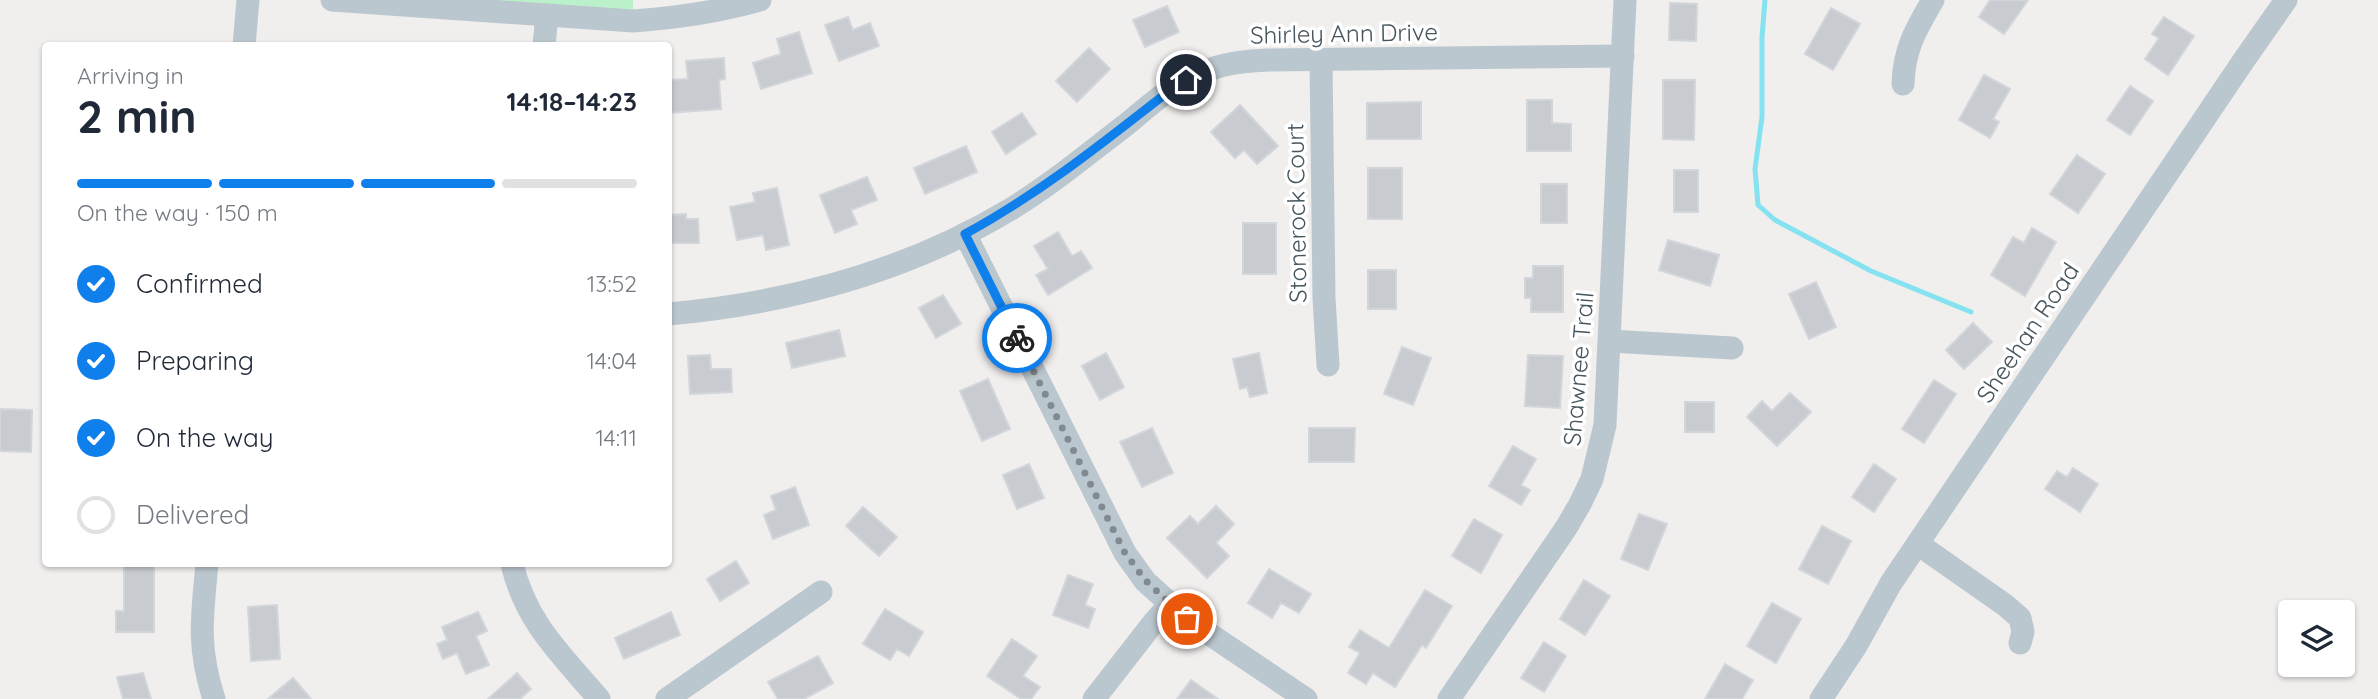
<!DOCTYPE html>
<meta charset="utf-8">
<style>
body{margin:0;font-family:Quicksand,sans-serif;background:#f2f2f3;color:#1f2937;height:100vh;display:flex;flex-direction:column;font-size:26px;white-space:nowrap}
*{box-sizing:border-box;margin:0}
p{font-size:23px;color:#747a83}
.icon{flex:none;width:38px;height:38px;fill:none;stroke:currentColor;stroke-width:2;stroke-linecap:round;stroke-linejoin:round}
.map{position:relative;flex:1;overflow:hidden}
.details{position:absolute;left:42px;top:42px;width:630px;height:525px;display:flex;flex-direction:column;background:#fff;border-radius:7px;box-shadow:0 2px 5px #0004}
.details>*{flex:none}
.controls{position:absolute;left:2278px;top:600px;display:grid;gap:14px}
.controls a{display:grid;place-items:center;width:77px;height:77px;border-radius:7px;background:#fff;box-shadow:0 2px 5px #0004;font-size:35px}
.pin{position:absolute;display:grid;place-items:center;width:60px;height:60px;color:#fff;margin:-30px;border:4px solid #fff;border-radius:50%;box-shadow:0 2px 7px #0007}
.courier{position:absolute;display:grid;place-items:center;width:70px;height:70px;margin:-35px;border:5px solid #0f7feb;border-radius:50%;background:#fff;color:#222;box-shadow:0 2px 9px #0007}
.summary em{font-style:normal;font-weight:700}
.summary div{display:flex;flex-direction:column-reverse}
.summary{display:flex;align-items:center;justify-content:space-between;height:119px;padding:0 35px}
h1{font-size:46px;font-weight:700;line-height:52px}
.bar{display:grid;grid-template-columns:repeat(4,1fr);gap:10px 7px;align-content:center;height:84px;padding:0 35px}
.bar i{height:9px;border-radius:5px;background:#e0e1e3}
.bar .active{background:#0f7feb}
.bar p{grid-column:span 4}
ol{padding:0 35px;list-style:none}
li{display:flex;align-items:center;gap:21px;height:77px}
li p{margin-inline-start:auto}
li .icon{padding:7px;border-radius:50%;background:#0f7feb;color:#fff;stroke-width:4}
li:last-child{color:#747a83}
li i{width:38px;height:38px;border:4px solid #e0e1e3;border-radius:50%}
.map>svg:first-child{display:block}
</style>
<div class="map">
<svg width="2378" height="699" viewBox="0 0 2378 699">
<rect width="100%" height="100%" fill="#f1eeee"/>
<!-- green -->
<path fill="#baf1cb" d="M332 0H633V21Z"/>
<g fill="none" stroke-linecap="round" stroke-linejoin="round">
<!-- stream -->
<path stroke="#85e2f1" stroke-width="5" d="M1765 0 1762 37V117L1755 169 1758 205 1775 220 1871 271 1971 312"/>
</g>
<!-- building -->
<g fill="#c8ccd1" stroke="#d2d5da" stroke-width="2">
<path d="M1990 0H2028L2004 34 1979 17Z"/>
<path d="M1670 3 1697 4 1696 41 1669 40Z"/>
<path d="M1167 6 1179 32 1145 47 1133 20Z"/>
<path d="M1831 8 1860 24 1833 70 1805 54Z"/>
<path d="M848 17 853 30 870 23 879 46 839 61 825 25Z"/>
<path d="M2164 17 2194 36 2168 75 2145 59 2159 38 2152 34Z"/>
<path d="M799 32 812 73 761 89 753 63 781 54 777 39Z"/>
<path d="M1089 48 1110 69 1077 102 1056 81Z"/>
<path d="M724 58 725 79 719 80 721 109 668 113V80L688 79 686 61Z"/>
<path d="M1984 75 2010 89 1993 119 1999 122 1990 138 1959 120Z"/>
<path d="M1663 80H1695L1694 140 1663 139Z"/>
<path d="M2130 86 2153 101 2130 135 2107 120Z"/>
<path d="M1527 100H1552V123L1571 124V151H1527Z"/>
<path d="M1421 102V139H1367V103Z"/>
<path d="M1240 105 1278 146 1257 164 1244 150 1235 158 1211 132Z"/>
<path d="M1022 113 1036 134 1006 154 992 132Z"/>
<path d="M966 146 977 172 925 194 914 168Z"/>
<path d="M2077 155 2105 174 2078 213 2050 194Z"/>
<rect x="1368" y="168" width="34" height="51"/>
<rect x="1674" y="170" width="24" height="42"/>
<path d="M867 177 877 200 851 210 857 224 835 233 820 195Z"/>
<rect x="1541" y="184" width="26" height="39"/>
<path d="M777 188 789 245 766 250 763 235 737 240 730 207 755 202 753 193Z"/>
<path d="M686 214V219H698L699 243H668V215Z"/>
<rect x="1243" y="223" width="33" height="51"/>
<path d="M2032 228 2056 242 2025 296 1991 275 2013 237 2024 243Z"/>
<path d="M1058 232 1072 256 1081 251 1092 268 1048 295 1036 275 1048 269 1034 246Z"/>
<path d="M1668 240 1719 255 1710 286 1659 270Z"/>
<path d="M1533 266H1563V312H1531V298H1525V278H1533Z"/>
<rect x="1368" y="270" width="28" height="39"/>
<path d="M1816 282 1836 327 1809 339 1789 294Z"/>
<path d="M943 295 961 324 936 338 919 308Z"/>
<path d="M1973 323 1992 342 1964 369 1946 350Z"/>
<path d="M839 330 845 356 792 368 786 343Z"/>
<path d="M1402 347 1431 358 1413 405 1384 394Z"/>
<path d="M1106 353 1124 387 1100 400 1082 366Z"/>
<path d="M1259 353 1267 393 1250 397 1247 387 1240 389 1233 359Z"/>
<path d="M710 355 711 369H731L732 392 690 394 688 356Z"/>
<path d="M1528 355 1563 356 1560 408 1525 406Z"/>
<path d="M988 379 1010 429 982 441 960 391Z"/>
<path d="M1934 380 1956 394 1924 443 1902 429Z"/>
<path d="M1790 393 1811 412 1777 446 1747 417 1762 401 1772 411Z"/>
<rect x="1685" y="402" width="29" height="30"/>
<path d="M0 409 32 410 31 452 0 451Z"/>
<path d="M1152 428 1173 473 1142 487 1120 442Z"/>
<path d="M1309 428H1355L1354 462H1309Z"/>
<path d="M1513 446 1536 459 1521 485 1530 490 1521 505 1489 486Z"/>
<path d="M1029 464 1044 498 1017 509 1003 475Z"/>
<path d="M1874 464 1896 479 1874 512 1852 497Z"/>
<path d="M2073 468 2098 484 2080 512 2045 489 2057 471 2067 477Z"/>
<path d="M795 487 809 525 773 539 764 515 776 510 771 496Z"/>
<path d="M1216 506 1234 524 1216 543 1229 556 1207 578 1167 538 1190 516 1198 524Z"/>
<path d="M863 507 897 537 879 556 846 526Z"/>
<path d="M1639 514 1667 524 1648 570 1621 559Z"/>
<path d="M1474 519 1502 535 1481 573 1452 556Z"/>
<path d="M1822 526 1851 541 1828 584 1799 569Z"/>
<path d="M736 561 749 583 720 601 707 579Z"/>
<path d="M124 564H154V632H116V611H124Z"/>
<path d="M1269 569 1311 594 1299 613 1281 603 1272 618 1248 603Z"/>
<path d="M1068 575 1093 584 1085 605 1095 609 1088 628 1053 615Z"/>
<path d="M1584 580 1610 596 1585 635 1560 619Z"/>
<path d="M1425 590 1452 606 1426 648 1422 645 1395 687 1373 673 1366 684 1348 673 1360 653 1349 647 1360 630 1389 648Z"/>
<path d="M1772 603 1801 619 1776 663 1747 646Z"/>
<path d="M277 605 280 659 251 661 248 607Z"/>
<path d="M885 609 923 632 909 656 897 649 890 660 863 644Z"/>
<path d="M478 612 487 631 476 636 489 665 466 674 457 653 443 659 437 644 447 640 442 627Z"/>
<path d="M671 612 680 635 624 659 615 638Z"/>
<path d="M1012 639 1037 656 1023 676 1040 687 1031 699H1021L987 676Z"/>
<path d="M1544 642 1566 656 1544 692 1521 678Z"/>
<path d="M818 656 833 683 804 699H778L768 682Z"/>
<path d="M1725 664 1753 680 1742 699H1705Z"/>
<path d="M143 673 151 699H123L117 677Z"/>
<path d="M517 673 531 689 520 699H488Z"/>
<path d="M293 678 311 699H268Z"/>
<path d="M1191 680 1218 699H1177Z"/>
</g>
<g fill="none" stroke-linecap="round" stroke-linejoin="round">
<!-- minor -->
<g stroke="#bbc7ce" stroke-width="23">
<path d="M332 0 633 21C676 18 718 12 760 0"/>
<path d="M244 46 248 0"/>
<path d="M544 46 547 15"/>
<path d="M1321 60 1324 298 1328 365"/>
<path d="M1903 84C1904 49 1916 29 1933 0"/>
<path d="M965 234 1125 553 1145 581 1187 619 1306 699"/>
<path d="M668 314C790 303 906 272 1011 209 1052 184 1089 153 1127 124 1150 105 1173 84 1201 73 1223 63 1245 61 1269 60L1623 56"/>
<path d="M1610 341 1732 348"/>
<path d="M1918 544 2005 605 2020 618 2023 632 2020 643"/>
<path d="M207 564C202 617 197 647 214 699"/>
<path d="M512 564C526 623 561 654 599 699"/>
<path d="M667 699 821 592"/>
<path d="M1094 699 1154 622 1169 605"/>
<path d="M1449 699 1566 528 1580 504 1592 479 1605 425 1625 0"/>
<path d="M1821 699 1856 646 1891 583 2244 60 2286 0"/>
</g>
</g>
<g fill="none" stroke-linecap="round" stroke-linejoin="round">
<!-- done -->
<path stroke="#818a90" stroke-width="7" stroke-dasharray="0 12.6" d="M1017 338 1125 553 1146 581 1187 619"/>
<!-- route -->
<path stroke="#0f7feb" stroke-width="9" d="M1017 338 965 234C1042 192 1104 142 1173 88L1186 80"/>
</g>
<g text-anchor="middle" stroke-width="7" stroke-linejoin="round" paint-order="stroke">
<!-- street labels -->
<g font-size="24" fill="#45545d" stroke="#fff">
<text transform="translate(1344 34) rotate(-1)" y="8">Shirley Ann Drive</text>
<text transform="translate(1297 213) rotate(-91)" y="8">Stonerock Court</text>
<text transform="translate(2028 333) rotate(-56)" y="8">Sheehan Road</text>
<text transform="translate(1579 369) rotate(-85)" y="8">Shawnee Trail</text>
</g>
</g>
</svg>
<div class="controls">
<a><svg class="icon" aria-label="layers" viewBox="0 0 24 24"><path d="M12 4l9 5-9 5-9-5zM3 14l9 5 9-5"/></svg></a>
</div>
<div class="pin" style="left:1187px;top:619px;background:#ea580c"><svg class="icon" aria-label="bag" viewBox="0 0 24 24"><path d="M5 8h14l-1 12H6zM9 8a3 3 0 0 1 6 0"/></svg></div>
<div class="pin" style="left:1186px;top:80px;background:#1f2937"><svg class="icon" aria-label="home" viewBox="0 0 24 24"><path d="M3 11l9-7 9 7M6 9v11h12V9"/></svg></div>
<div class="courier" style="left:1017px;top:338px"><svg class="icon" aria-label="bike" viewBox="0 0 24 24"><circle cx="6" cy="16" r="4"/><circle cx="18" cy="16" r="4"/><path d="M6 16l4-8h5l3 8M10 8l3 8H6M13 5h3"/></svg></div>
<section class="details">
<div class="summary"><div><h1>2 min</h1><p>Arriving in</p></div><em>14:18–14:23</em></div>
<div class="bar"><i class="active"></i><i class="active"></i><i class="active"></i><i></i><p>On the way · 150 m</p></div>
<ol>
<li><svg class="icon" aria-label="check" viewBox="0 0 24 24"><path d="M5 12l5 5 9-10"/></svg>Confirmed<p>13:52</p></li>
<li><svg class="icon" aria-label="check" viewBox="0 0 24 24"><path d="M5 12l5 5 9-10"/></svg>Preparing<p>14:04</p></li>
<li><svg class="icon" aria-label="check" viewBox="0 0 24 24"><path d="M5 12l5 5 9-10"/></svg>On the way<p>14:11</p></li>
<li><i></i>Delivered</li>
</ol>
</section>
</div>
